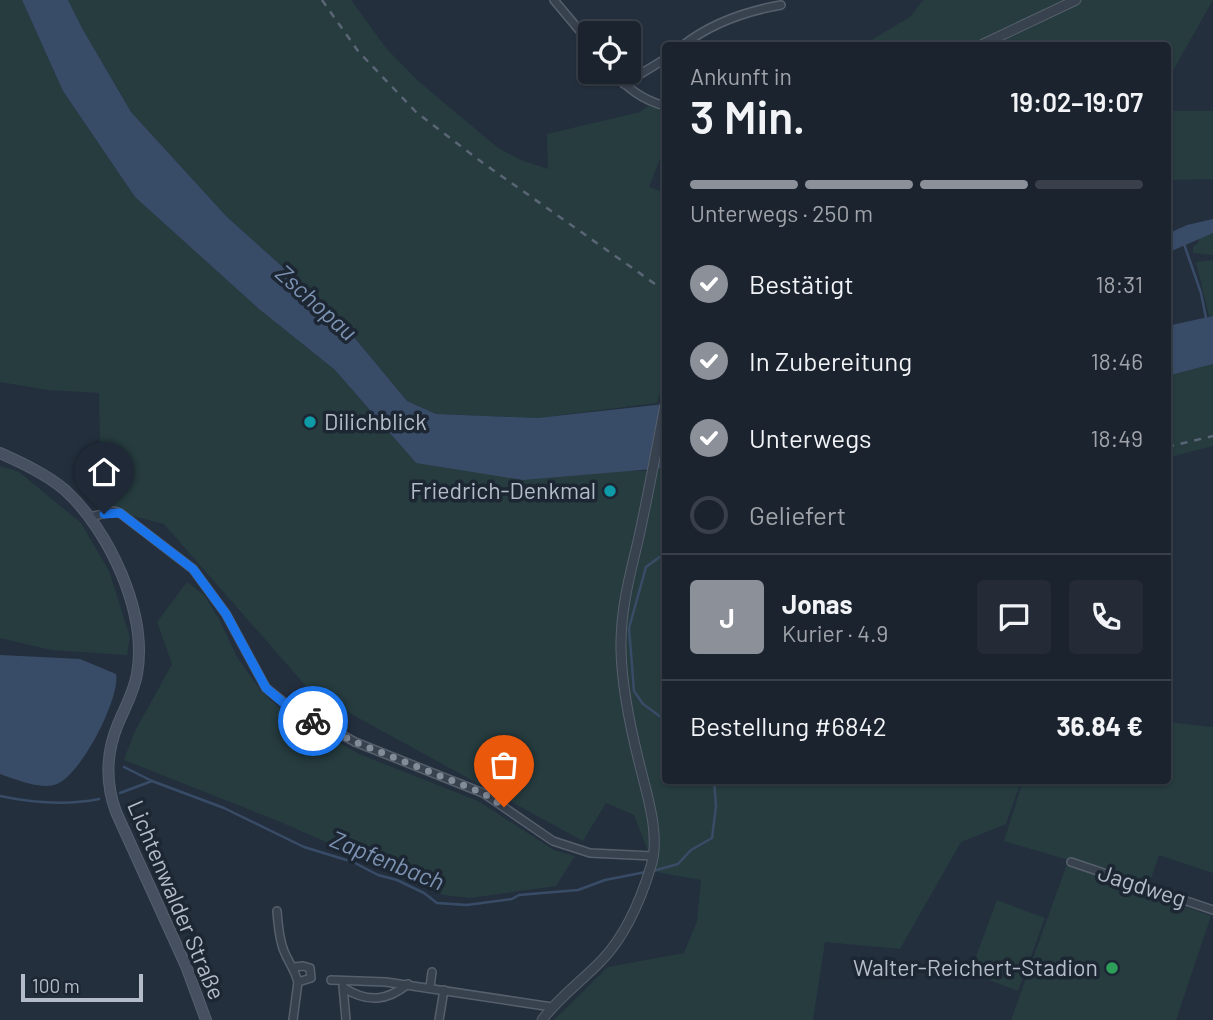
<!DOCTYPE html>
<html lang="de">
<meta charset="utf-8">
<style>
body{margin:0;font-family:Barlow,sans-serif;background:#242b36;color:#f1f3f6;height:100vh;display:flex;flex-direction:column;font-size:26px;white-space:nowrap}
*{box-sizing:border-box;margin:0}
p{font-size:23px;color:#a0a4aa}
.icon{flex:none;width:38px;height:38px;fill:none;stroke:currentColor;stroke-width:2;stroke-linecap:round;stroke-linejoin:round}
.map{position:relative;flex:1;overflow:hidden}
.drawer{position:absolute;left:662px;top:42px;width:509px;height:742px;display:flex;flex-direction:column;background:#1b232e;border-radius:7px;box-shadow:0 2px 5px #0004,0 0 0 2px #39404a}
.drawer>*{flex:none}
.controls{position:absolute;left:578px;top:21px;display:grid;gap:14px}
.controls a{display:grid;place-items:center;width:63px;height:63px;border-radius:7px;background:#1b232e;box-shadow:0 2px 5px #0004,0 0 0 2px #39404a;font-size:35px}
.scale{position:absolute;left:21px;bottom:18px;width:122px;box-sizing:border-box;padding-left:7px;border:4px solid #b4bcc9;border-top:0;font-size:19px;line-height:24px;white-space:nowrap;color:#b4bcc9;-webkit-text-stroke:5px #1d2633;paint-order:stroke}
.pin{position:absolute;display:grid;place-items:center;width:60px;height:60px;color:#fff;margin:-72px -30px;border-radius:50% 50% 50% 0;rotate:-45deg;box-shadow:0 0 7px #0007}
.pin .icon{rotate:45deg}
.courier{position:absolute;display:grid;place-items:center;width:70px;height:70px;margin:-35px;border:5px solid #1a73e8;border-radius:50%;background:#fff;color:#222;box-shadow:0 2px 9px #0007}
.head em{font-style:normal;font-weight:600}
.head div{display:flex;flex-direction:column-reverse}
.head{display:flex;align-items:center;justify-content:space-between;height:119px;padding:0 28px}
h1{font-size:46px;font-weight:600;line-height:52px}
.bar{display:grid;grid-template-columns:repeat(4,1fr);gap:10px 7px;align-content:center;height:84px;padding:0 28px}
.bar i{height:9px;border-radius:5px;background:#39404a}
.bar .selected{background:#8c9099}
.bar p{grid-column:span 4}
.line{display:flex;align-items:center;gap:18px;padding:0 28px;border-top:2px solid #39404a}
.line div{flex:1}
.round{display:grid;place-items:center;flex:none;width:74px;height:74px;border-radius:7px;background:#242b36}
ol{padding:0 28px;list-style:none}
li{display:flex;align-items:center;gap:21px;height:77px}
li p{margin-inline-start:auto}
li .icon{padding:7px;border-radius:50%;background:#8c9099;color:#fff;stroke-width:4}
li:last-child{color:#a0a4aa}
li i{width:38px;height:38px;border:4px solid #39404a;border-radius:50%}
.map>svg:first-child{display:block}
</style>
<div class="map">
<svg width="1213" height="1020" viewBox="0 0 1213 1020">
<rect width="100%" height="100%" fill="#242f3e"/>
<!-- green -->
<g fill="#263c3f">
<path d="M0 0H22L63 91 135 197 259 309 335 370 416 463 644 471 665 468V780L1021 781 1006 824 961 842 900 949 825 942 813 1020H554L608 967 684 953 697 921 701 880 656 872 634 815 606 803 583 841 311 692 164 524 101 508 99 393 48 390 0 382Z"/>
<path d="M68 0H351L386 48 418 81 498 148 521 160 548 169 547 134 640 112 648 106 665 111V146L649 187 665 193V378L657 403 537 418 436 414 407 401 334 313 227 217 131 112 82 28Z"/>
<path d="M923 0H1213L1167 81V46H861L910 17Z"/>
<path d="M1167 106 1174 111H1213V179L1167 180Z"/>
<path d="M1213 233V255L1193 253V247L1199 242 1198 238Z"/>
<path d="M1213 260V316H1209L1196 262Z"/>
<path d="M1213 364V446L1167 458V376Z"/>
<path d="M0 466 19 472 81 523 109 571 130 637 127 655 51 650 0 638Z"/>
<path d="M187 582 204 595 219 619 237 657 261 691 280 709 359 754 478 801 554 850 575 856 556 886 470 898 443 895 421 881 388 869 278 821 124 760 134 733 172 664 157 622Z"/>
<path d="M1167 722 1213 727V873L1159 855 1149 884 1004 841 1023 781 1167 780Z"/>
<path d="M1067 864 1211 916 1176 1020H1011Z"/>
<path d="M997 900 1045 918 1018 991 970 973Z"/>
</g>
<!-- water -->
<g fill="#394c67">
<path d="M22 0H68L82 28 131 112 227 217 334 313 407 401 436 414 537 418 665 404V468L523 480 416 463 335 370 259 309 135 197 63 91Z"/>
<path d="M1213 219V233L1167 253V234L1187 225Z"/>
<path d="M1213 316V364L1167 376V326Z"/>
<path d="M0 655 80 659 116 674C121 697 79 780 54 785 38 789 15 779 0 774Z"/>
</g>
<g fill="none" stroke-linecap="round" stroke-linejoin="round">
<!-- stream -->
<g stroke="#394c67" stroke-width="2.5">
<path d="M1183 241 1201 293 1206 318"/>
<path d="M665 553 646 567 629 628 634 691 643 704 665 720"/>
<path d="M124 767 152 781"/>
<path d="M120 793 152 781 224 808 304 847 353 862 378 875 397 880 424 893 437 903 467 905 512 899 519 895 578 890 605 880 646 872"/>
<path d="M0 796C33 803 65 806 99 799"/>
<path d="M653 871 678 864 691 850 712 838 716 806 714 780"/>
</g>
<!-- minor casing -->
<g stroke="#565f6c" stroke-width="10">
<g id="minor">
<path d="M554 0 590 43"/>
<path d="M682 46C710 24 747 11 781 5"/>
<path d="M613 72C628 89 643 100 665 106"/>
<path d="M624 84 665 59"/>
<path d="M90 517 114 511 120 513 193 569 226 614 266 688 286 704 355 742 483 793 553 841 590 853 653 856"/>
<path d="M1071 862 1213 910"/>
<path d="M277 911C278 924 279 939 284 951 289 964 294 967 298 982"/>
<path d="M331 980 386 982 552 1007"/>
<path d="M343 986 346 1020"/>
<path d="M430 987 432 972"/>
<path d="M344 988C368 1003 387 1001 408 984"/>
<path d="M293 1020 298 982 311 978 310 968 303 966 295 967"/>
<path d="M439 1020 444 990"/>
</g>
</g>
<!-- tertiary casing -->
<g stroke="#565f6c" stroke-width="11">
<g id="tertiary">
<path d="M979 46 1076 0"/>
<path d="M542 1020C559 997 582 981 602 960 626 935 641 899 651 866 661 835 646 792 639 762 630 726 622 688 621 651 620 613 629 578 638 541 648 496 656 451 665 405"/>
</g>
</g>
<!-- secondary casing -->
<g stroke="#565f6c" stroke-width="12">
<path id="secondary" d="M0 453C22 463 46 474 65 490 109 530 148 613 137 674 134 692 125 707 118 724 106 753 105 782 116 812L186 966 206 1020"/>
</g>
<!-- minor -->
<use href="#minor" stroke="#38414e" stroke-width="7"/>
<!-- tertiary -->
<use href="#tertiary" stroke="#38414e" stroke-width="9"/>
<!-- secondary -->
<use href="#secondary" stroke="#465061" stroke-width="10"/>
<!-- rail -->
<g stroke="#5a6575" stroke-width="2.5" stroke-dasharray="7 7" stroke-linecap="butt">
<path d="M322 0 358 51 416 112 483 163 665 291"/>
<path d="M1167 447 1213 436"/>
</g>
</g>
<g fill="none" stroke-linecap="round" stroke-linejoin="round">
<!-- done -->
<path stroke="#828b98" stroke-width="7" stroke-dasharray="0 12.6" d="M313 721 355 742 483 793 504 807"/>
<!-- route -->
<path stroke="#1a73e8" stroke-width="9" d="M104 514 120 513 193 569 226 614 266 688 286 705 313 721"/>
</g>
<!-- markers -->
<g fill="#0f9aa8" stroke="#1d2633" stroke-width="2.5">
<circle cx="310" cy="422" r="7"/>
<circle cx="610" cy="491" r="7"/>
</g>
<circle fill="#2e9e5b" stroke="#1d2633" stroke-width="2.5" cx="1112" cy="968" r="7"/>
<g text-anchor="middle" stroke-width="7" stroke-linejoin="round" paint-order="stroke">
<!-- poi labels -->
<g font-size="23" fill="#b4bcc9" stroke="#1d2633" text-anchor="end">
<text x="324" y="430" text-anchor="start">Dilichblick</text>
<text x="596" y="499">Friedrich-Denkmal</text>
<text x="1098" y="976">Walter-Reichert-Stadion</text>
</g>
<!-- street labels -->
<g font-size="23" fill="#b4bcc9" stroke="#1d2633">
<text transform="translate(1142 886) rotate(18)" y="8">Jagdweg</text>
<text transform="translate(176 900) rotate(67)" y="8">Lichtenwalder Straße</text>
</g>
<!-- water labels -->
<g font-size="24" font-style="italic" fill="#7c92b1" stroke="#1d2633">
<text transform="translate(316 303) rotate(42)" y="8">Zschopau</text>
<text transform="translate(387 861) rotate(22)" y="8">Zapfenbach</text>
</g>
</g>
</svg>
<div class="controls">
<a><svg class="icon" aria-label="locate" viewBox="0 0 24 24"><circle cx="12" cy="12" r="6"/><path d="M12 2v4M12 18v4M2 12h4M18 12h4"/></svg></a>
</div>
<div class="scale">100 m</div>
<div class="pin" style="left:504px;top:807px;background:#ea580c"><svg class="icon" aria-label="bag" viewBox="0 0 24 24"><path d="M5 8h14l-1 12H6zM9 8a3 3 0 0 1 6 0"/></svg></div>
<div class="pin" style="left:104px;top:514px;background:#1f2937"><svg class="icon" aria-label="home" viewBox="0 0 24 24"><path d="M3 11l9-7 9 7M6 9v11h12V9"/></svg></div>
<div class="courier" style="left:313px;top:721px"><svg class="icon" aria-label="bike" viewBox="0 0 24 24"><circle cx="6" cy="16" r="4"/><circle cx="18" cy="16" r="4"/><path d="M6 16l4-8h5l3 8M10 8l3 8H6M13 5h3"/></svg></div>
<section class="drawer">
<div class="head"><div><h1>3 Min.</h1><p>Ankunft in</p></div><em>19:02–19:07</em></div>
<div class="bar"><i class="selected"></i><i class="selected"></i><i class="selected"></i><i></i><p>Unterwegs · 250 m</p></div>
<ol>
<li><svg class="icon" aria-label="check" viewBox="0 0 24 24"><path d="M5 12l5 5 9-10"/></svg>Bestätigt<p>18:31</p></li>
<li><svg class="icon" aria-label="check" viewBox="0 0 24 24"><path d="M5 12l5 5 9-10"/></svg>In Zubereitung<p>18:46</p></li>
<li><svg class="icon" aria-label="check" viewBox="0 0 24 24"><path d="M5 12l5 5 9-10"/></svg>Unterwegs<p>18:49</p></li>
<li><i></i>Geliefert</li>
</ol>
<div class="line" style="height:126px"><b class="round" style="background:#8c9099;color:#fff">J</b><div><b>Jonas</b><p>Kurier · 4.9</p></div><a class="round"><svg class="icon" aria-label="chat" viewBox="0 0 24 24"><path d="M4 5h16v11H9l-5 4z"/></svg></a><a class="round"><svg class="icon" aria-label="phone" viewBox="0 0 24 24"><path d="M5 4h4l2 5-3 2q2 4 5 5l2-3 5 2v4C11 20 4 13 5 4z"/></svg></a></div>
<div class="line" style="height:91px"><div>Bestellung #6842</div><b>36.84 €</b></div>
</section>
</div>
